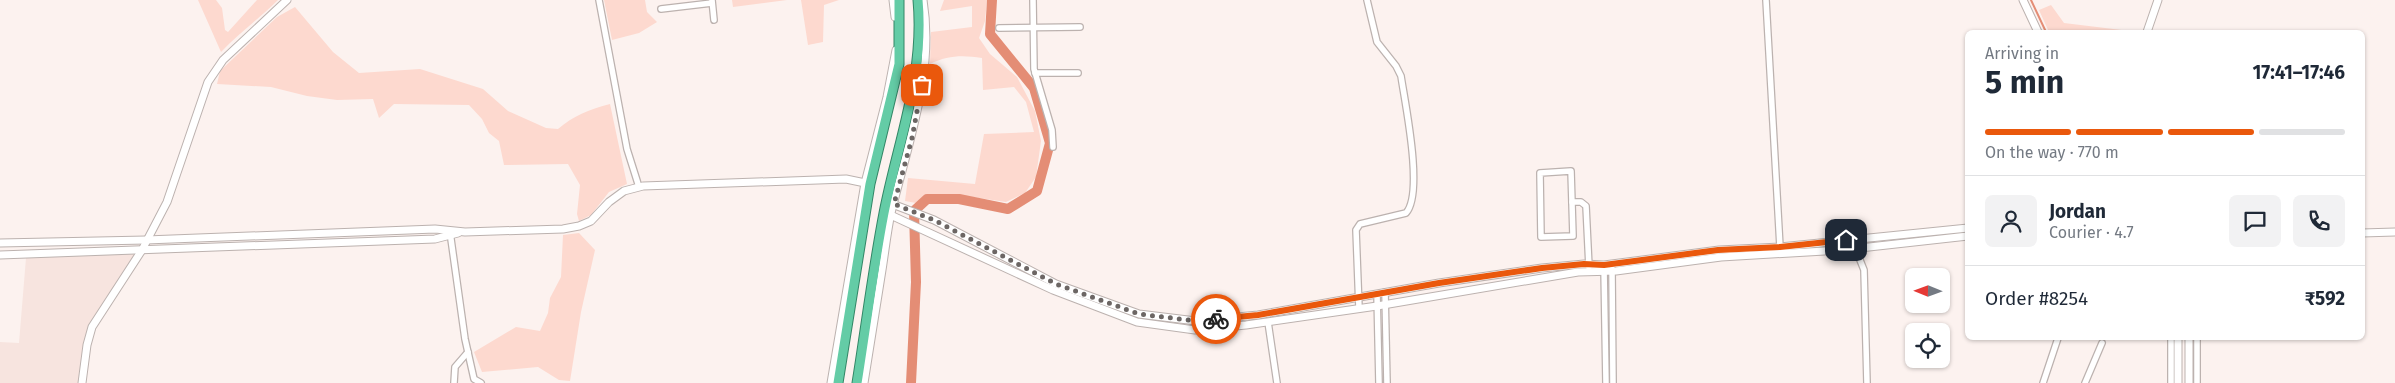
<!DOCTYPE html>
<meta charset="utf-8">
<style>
body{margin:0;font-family:"Fira Sans",sans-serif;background:#f2f2f3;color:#1f2937;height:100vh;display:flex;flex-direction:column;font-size:19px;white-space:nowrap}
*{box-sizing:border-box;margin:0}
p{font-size:16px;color:#747a83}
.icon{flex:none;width:28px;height:28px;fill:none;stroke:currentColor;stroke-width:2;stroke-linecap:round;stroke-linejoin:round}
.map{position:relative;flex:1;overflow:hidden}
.sheet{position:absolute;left:1965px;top:30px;width:400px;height:310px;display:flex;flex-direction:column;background:#fff;border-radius:8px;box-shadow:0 1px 4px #0004}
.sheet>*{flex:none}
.needle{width:32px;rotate:271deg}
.buttons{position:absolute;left:1905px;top:268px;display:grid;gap:10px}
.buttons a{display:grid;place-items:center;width:45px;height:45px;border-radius:8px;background:#fff;box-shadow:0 1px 4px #0004;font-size:25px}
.pin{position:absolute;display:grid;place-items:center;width:42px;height:42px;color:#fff;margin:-21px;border-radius:10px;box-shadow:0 2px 8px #0006}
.courier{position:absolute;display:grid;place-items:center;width:50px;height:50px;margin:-25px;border:4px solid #ea580c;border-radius:50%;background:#fff;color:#222;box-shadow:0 1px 6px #0007}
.summary em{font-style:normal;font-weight:700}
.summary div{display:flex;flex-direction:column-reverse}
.summary{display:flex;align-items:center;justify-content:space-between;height:85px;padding:0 20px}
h1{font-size:32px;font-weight:700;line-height:38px}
.bar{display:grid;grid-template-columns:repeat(4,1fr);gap:8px 5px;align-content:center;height:60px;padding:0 20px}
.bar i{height:6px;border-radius:4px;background:#e0e1e3}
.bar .active{background:#ea580c}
.bar p{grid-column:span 4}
.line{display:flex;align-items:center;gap:12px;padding:0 20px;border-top:1px solid #e0e1e3}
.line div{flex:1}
.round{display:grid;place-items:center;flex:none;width:52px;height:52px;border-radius:8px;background:#f2f2f3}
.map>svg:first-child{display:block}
</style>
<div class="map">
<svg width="2395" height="383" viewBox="0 0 2395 383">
<rect width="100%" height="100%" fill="#fcf2ef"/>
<!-- built -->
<path fill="#f7e4df" d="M136 252 93 321 79 383H0V342L19 343 26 258Z"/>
<!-- green -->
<g fill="#fdd9cf">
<path d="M198 0H216L222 8 225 30 228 32 257 0H278C259 19 239 33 221 52Z"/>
<path d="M604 0H645L647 12 657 22 639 33 612 40Z"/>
<path d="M732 0H787L733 7Z"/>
<path d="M801 0H839L824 5 823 42 808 45Z"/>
<path d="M944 0H987L985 21 979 38 990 54 1017 77 1035 111 1041 141 1036 177 1025 193 1006 202 952 194 924 195 916 203 905 201 908 178 975 184 984 134 1034 132 1026 102 1014 87 983 90 982 58C963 55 948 55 930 64L931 32 972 27V6L940 11Z"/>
<path d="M2051 5 2064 23 2138 32H2049L2039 10Z"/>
<path d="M295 7 333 52 359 73 420 69 483 89 508 111 546 128 558 129C573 116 590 109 610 104L627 184 609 192 591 215 579 221 577 214 580 185 568 164 504 165 499 141 489 133 482 119 469 105 394 104 379 118 373 99 337 100 307 96 271 87 217 84 220 71 277 17Z"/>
<path d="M579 233 595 250 581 312 570 381 559 380 538 367 482 372 474 352 516 327 540 331 548 313 550 298 561 277 563 235Z"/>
</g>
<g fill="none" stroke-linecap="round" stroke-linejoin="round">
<!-- stream -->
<path stroke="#e48d75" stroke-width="2" d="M2031 0 2046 32"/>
<!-- river -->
<path stroke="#e48d75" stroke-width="10" d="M911 383 916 282 914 211 927 199H959L1008 209 1037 191 1050 143 1034 88 990 34 992 0"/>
<!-- minor casing -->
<g stroke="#bcb2af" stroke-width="8">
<g id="minor">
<path d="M599 0 627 149 639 187"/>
<path d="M712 0 714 20"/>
<path d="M1033 0 1034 69 1052 130 1053 147"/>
<path d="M1766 0 1780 247"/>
<path d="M661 9 712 3"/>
<path d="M999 28 1080 27"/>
<path d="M1035 73H1078"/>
<path d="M1571 171 1573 236 1541 237 1540 173Z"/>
<path d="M1572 202H1581L1586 206 1589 267"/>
<path d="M450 232 465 339 474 379 481 383"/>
<path d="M1852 240 1864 270 1867 383"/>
<path d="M1604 268 1606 383"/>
<path d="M1612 269 1613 383"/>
<path d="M1385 292 1387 383"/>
<path d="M1377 294 1379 383"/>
<path d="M1359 308 1356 230 1360 224 1406 213C1424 193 1405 103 1401 76L1396 66 1377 42 1367 0"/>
<path d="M1268 322 1277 383"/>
<path d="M454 383 455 367 468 352"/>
<path d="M2043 383 2058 338"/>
<path d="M2085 383 2102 343"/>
<path d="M2171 383V338"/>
<path d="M2197 383V338"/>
</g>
</g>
<!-- tertiary casing -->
<g stroke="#bcb2af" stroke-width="9">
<g id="tertiary">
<path d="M893 0 895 17"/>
<path d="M2023 0 2038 32"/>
<path d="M2147 32 2158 0"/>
<path d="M887 202 934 220 1056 284 1139 314 1196 321 1258 315 1439 283 1542 268 1584 264 1604 265 1719 250 1780 247 1968 228"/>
<path d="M884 212 1053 290 1137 322 1195 330 1246 325 1377 306 1578 272 1616 271 1721 257 1842 250 1968 236"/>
<path d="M2362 233 2395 232"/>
<path d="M0 243 146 240 435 229 465 232 563 229 579 226 591 221 609 202 624 191 643 186 846 179 870 184"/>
<path d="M0 255 435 239 458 233"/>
<path d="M2178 338V383"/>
<path d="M82 383 87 345 92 327 142 250 167 202 208 82 223 60 287 0"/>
<path d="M831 383 865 183 887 97 896 50"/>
<path d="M864 383C870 345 876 308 882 270 885 251 887 232 891 213 908 143 935 73 923 0"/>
<path d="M2189 383V338"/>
</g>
</g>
<!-- trunk casing -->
<g stroke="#328666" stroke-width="11">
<g id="trunk">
<path d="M838 383 870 184 899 64V0"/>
<path d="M857 383C866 327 873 270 884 213 898 141 925 75 918 0"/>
</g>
</g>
<!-- minor -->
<use href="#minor" stroke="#fff" stroke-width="5.5"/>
<!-- tertiary -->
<use href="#tertiary" stroke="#fff" stroke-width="7"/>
<!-- trunk -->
<use href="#trunk" stroke="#64cca6" stroke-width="9"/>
</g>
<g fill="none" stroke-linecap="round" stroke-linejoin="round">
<!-- done -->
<path stroke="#6c6664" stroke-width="5" stroke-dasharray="0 9" d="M922 85 912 138 894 204 934 220 1056 284 1139 314 1196 321 1216 319"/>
<!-- route -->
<path stroke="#ea580c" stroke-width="6" d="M1216 319 1258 315 1439 283 1542 268 1584 264 1604 265 1718 250 1780 247 1846 240"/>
</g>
</svg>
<div class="buttons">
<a><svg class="needle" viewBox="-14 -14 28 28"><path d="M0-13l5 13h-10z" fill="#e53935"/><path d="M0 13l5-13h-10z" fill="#747a83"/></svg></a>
<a><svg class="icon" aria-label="locate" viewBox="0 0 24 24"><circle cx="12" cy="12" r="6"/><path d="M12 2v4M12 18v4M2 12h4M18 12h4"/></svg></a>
</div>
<div class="pin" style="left:922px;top:85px;background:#ea580c"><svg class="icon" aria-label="bag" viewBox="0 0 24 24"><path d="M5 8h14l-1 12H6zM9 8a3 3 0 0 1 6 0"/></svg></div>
<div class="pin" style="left:1846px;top:240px;background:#1f2937"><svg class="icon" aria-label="home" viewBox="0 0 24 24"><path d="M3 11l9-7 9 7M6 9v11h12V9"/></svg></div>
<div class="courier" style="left:1216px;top:319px"><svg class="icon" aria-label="bike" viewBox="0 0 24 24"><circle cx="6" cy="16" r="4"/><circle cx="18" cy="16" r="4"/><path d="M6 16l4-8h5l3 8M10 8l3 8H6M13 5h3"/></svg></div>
<section class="sheet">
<div class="summary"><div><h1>5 min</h1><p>Arriving in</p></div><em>17:41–17:46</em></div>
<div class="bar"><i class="active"></i><i class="active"></i><i class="active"></i><i></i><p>On the way · 770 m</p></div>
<div class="line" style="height:90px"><a class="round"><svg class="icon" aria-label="person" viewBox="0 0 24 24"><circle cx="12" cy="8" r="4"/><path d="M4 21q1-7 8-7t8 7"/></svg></a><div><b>Jordan</b><p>Courier · 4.7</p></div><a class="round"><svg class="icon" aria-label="chat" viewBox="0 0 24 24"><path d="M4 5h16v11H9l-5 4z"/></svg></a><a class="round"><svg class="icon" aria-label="phone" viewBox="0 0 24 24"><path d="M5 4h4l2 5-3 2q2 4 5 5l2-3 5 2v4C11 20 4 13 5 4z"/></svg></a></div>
<div class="line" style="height:65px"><div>Order #8254</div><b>₹592</b></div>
</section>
</div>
